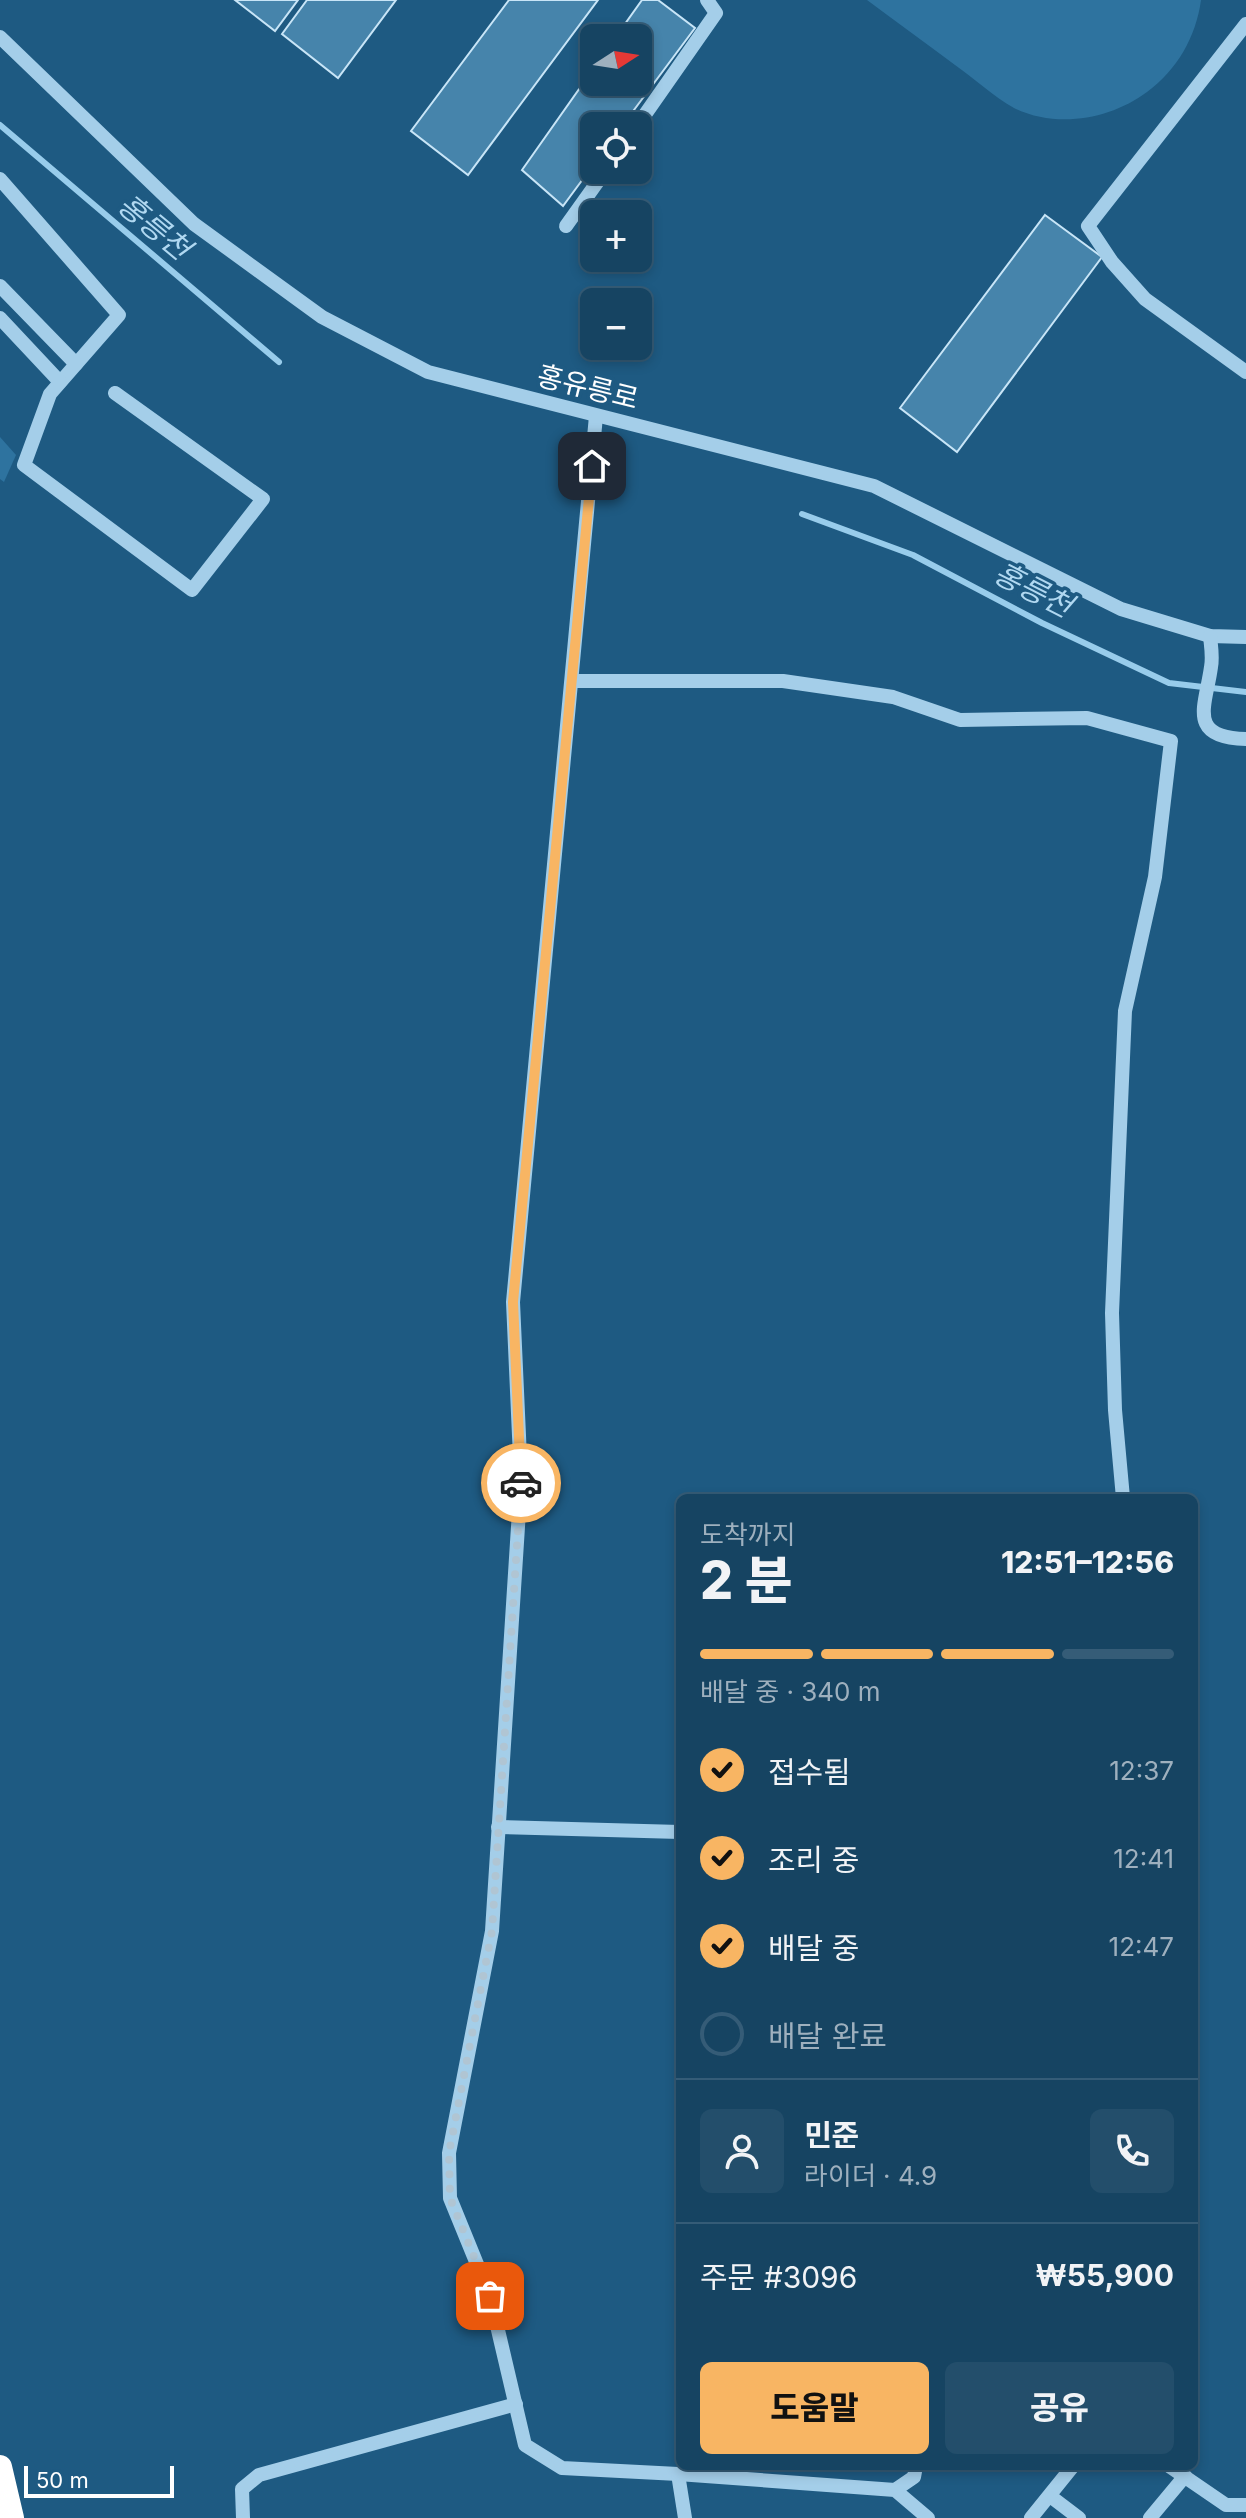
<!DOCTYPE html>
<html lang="ko">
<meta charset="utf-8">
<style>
body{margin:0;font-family:Inter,"Noto Sans KR",sans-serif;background:#234e6b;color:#f1f3f6;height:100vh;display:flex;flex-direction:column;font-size:30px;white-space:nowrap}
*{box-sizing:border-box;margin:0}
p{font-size:26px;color:#9eb0be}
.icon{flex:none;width:44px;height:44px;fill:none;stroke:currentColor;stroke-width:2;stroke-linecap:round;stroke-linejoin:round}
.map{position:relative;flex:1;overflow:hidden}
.drawer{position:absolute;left:676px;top:1494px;width:522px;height:976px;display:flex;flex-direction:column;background:#164462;border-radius:12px;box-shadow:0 4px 12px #0003,0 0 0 2px #355c77}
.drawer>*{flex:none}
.needle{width:52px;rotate:78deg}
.buttons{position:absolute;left:580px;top:24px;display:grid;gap:16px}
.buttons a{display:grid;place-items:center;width:72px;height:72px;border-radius:12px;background:#164462;box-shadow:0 4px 12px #0003,0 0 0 2px #355c77;font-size:40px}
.scale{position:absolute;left:24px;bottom:20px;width:150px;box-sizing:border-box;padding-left:8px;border:4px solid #fff;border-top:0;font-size:22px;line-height:28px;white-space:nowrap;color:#fff;-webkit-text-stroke:6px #1e5a82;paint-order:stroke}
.pin{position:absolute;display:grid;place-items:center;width:68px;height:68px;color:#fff;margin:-34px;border-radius:16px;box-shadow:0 4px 12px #0006}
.courier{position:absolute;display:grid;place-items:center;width:80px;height:80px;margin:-40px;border:6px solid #f8b563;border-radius:50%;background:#fff;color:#222;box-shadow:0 2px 10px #0007}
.head em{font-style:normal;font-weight:800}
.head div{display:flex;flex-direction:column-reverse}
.head{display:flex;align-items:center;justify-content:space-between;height:136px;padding:0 24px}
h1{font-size:52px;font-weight:800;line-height:60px}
.bar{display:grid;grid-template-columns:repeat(4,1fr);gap:12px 8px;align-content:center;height:96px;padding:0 24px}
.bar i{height:10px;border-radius:6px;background:#355c77}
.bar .on{background:#f8b563}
.bar p{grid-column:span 4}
.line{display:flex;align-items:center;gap:20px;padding:0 24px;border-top:2px solid #355c77}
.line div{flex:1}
.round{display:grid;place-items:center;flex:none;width:84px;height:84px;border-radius:12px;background:#234e6b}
ol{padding:0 24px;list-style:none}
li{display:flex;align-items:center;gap:24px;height:88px}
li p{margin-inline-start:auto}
li .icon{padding:8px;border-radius:50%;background:#f8b563;color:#111;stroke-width:4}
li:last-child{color:#9eb0be}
li i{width:44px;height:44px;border:4px solid #355c77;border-radius:50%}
.action{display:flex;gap:16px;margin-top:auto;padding:16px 24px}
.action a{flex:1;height:92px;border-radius:12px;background:#f8b563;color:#111;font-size:32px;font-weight:800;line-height:92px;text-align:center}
.action a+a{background:#234e6b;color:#f1f3f6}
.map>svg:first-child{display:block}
</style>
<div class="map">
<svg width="1246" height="2518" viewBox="0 0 1246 2518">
<rect width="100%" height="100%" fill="#1e5a82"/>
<!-- green -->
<g fill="#2e739f">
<path d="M867 0H1201C1196 37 1177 70 1147 92 1111 119 1057 129 1014 108 994 97 974 78 955 65 926 43 896 22 867 0Z"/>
<path d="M0 437 16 455 4 482 0 479Z"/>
</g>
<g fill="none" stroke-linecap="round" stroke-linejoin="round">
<!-- stream -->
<g stroke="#98cceb" stroke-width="6">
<path d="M0 125 279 362"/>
<path d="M802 514 913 555 1042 623 1169 683 1246 692"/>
</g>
</g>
<!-- building -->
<g fill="#4684ab" stroke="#c8e5f7" stroke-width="2">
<path d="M235 0H298L275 31Z"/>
<path d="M307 0H396L338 78 282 34Z"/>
<path d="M509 0H598L468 175 411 131Z"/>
<path d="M642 0H658L695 28 622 126H594V164L563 206 522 170 594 68V82H638V38H615Z"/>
<path d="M1045 215 1102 257 957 452 900 408Z"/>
</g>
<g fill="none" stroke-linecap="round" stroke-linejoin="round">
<!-- minor -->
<g stroke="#a4cee9" stroke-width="14">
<path d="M1246 24 1088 226 1112 262 1145 299 1246 372"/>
<path d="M0 37 194 224 322 317 428 372 874 486 1121 609 1210 636 1246 637"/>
<path d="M637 126 716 13 707 0"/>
<path d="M0 179 119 315 50 394 24 465 192 590 263 499 115 393"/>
<path d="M566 226 606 170"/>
<path d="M0 286 76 364"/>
<path d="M0 318 60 382"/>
<path d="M596 416 513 1302 521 1480 492 1931 449 2153 450 2198 490 2296 525 2445 562 2468 678 2474 685 2518"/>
<path d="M1210 636C1211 646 1213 657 1211 667 1206 705 1186 738 1246 739"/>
<path d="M572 681H783L893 697 960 720 1087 718 1171 741 1155 877 1125 1011 1112 1313 1115 1410 1123 1498"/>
<path d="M498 1827 680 1832"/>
<path d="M1169 2466 1226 2505H1246"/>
<path d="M678 2474 895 2490 928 2518"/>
<path d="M895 2490 914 2477 916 2466"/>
<path d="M1050 2496 1079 2518"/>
<path d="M243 2518 242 2489 259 2475 516 2404"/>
<path d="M1031 2518 1073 2466"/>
<path d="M1150 2518 1185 2476"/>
</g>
<!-- highway -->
<path stroke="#fff" stroke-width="24" d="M0 2467 12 2518"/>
</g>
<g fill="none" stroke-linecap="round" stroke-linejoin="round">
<!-- done -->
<path stroke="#b0c5d3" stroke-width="8" stroke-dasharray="0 14.4" d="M490 2296 450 2198 449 2153 492 1931 521 1483"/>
<!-- route -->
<path stroke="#f8b563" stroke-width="10" d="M521 1483 513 1302 592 466"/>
</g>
<g text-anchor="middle" stroke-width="7" stroke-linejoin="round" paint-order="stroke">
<!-- street labels -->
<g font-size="28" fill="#fff" stroke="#1e5a82">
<text transform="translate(588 387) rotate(14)" y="10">홍유릉로</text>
</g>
<!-- water labels -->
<g font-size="30" font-style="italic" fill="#b0d8f1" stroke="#1e5a82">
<text transform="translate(154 227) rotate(40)" y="10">홍릉천</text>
<text transform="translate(1033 590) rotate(27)" y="10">홍릉천</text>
</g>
</g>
</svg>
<div class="buttons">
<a><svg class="needle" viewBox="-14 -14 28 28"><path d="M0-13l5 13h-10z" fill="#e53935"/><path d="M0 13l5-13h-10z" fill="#9eb0be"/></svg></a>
<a><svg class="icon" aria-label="locate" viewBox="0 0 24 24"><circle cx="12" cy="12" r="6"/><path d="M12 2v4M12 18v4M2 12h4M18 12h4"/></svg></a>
<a>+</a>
<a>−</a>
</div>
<div class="scale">50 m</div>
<div class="pin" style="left:490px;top:2296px;background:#ea580c"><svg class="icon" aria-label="bag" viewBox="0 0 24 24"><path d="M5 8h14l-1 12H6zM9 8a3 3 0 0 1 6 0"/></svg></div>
<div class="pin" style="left:592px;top:466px;background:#1f2937"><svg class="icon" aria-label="home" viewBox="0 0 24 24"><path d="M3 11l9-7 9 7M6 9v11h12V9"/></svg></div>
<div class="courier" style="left:521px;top:1483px"><svg class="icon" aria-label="car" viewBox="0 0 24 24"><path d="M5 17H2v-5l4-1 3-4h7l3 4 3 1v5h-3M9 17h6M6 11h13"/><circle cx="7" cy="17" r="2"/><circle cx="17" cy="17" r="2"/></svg></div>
<section class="drawer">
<div class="head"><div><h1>2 분</h1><p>도착까지</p></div><em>12:51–12:56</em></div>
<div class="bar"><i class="on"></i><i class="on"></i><i class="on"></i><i></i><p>배달 중 · 340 m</p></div>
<ol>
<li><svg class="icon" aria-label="check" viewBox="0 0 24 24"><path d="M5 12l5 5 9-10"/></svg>접수됨<p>12:37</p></li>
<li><svg class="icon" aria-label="check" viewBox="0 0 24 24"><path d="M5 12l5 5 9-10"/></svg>조리 중<p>12:41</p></li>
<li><svg class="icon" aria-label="check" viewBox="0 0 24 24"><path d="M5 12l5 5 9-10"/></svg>배달 중<p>12:47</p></li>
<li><i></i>배달 완료</li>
</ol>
<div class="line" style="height:144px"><a class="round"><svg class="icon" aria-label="person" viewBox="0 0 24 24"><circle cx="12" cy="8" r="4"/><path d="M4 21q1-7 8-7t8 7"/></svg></a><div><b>민준</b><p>라이더 · 4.9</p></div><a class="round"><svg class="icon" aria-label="phone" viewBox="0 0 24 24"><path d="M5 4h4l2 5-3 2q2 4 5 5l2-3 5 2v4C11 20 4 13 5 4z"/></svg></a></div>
<div class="line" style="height:104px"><div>주문 #3096</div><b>₩55,900</b></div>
<div class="action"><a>도움말</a><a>공유</a></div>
</section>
</div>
